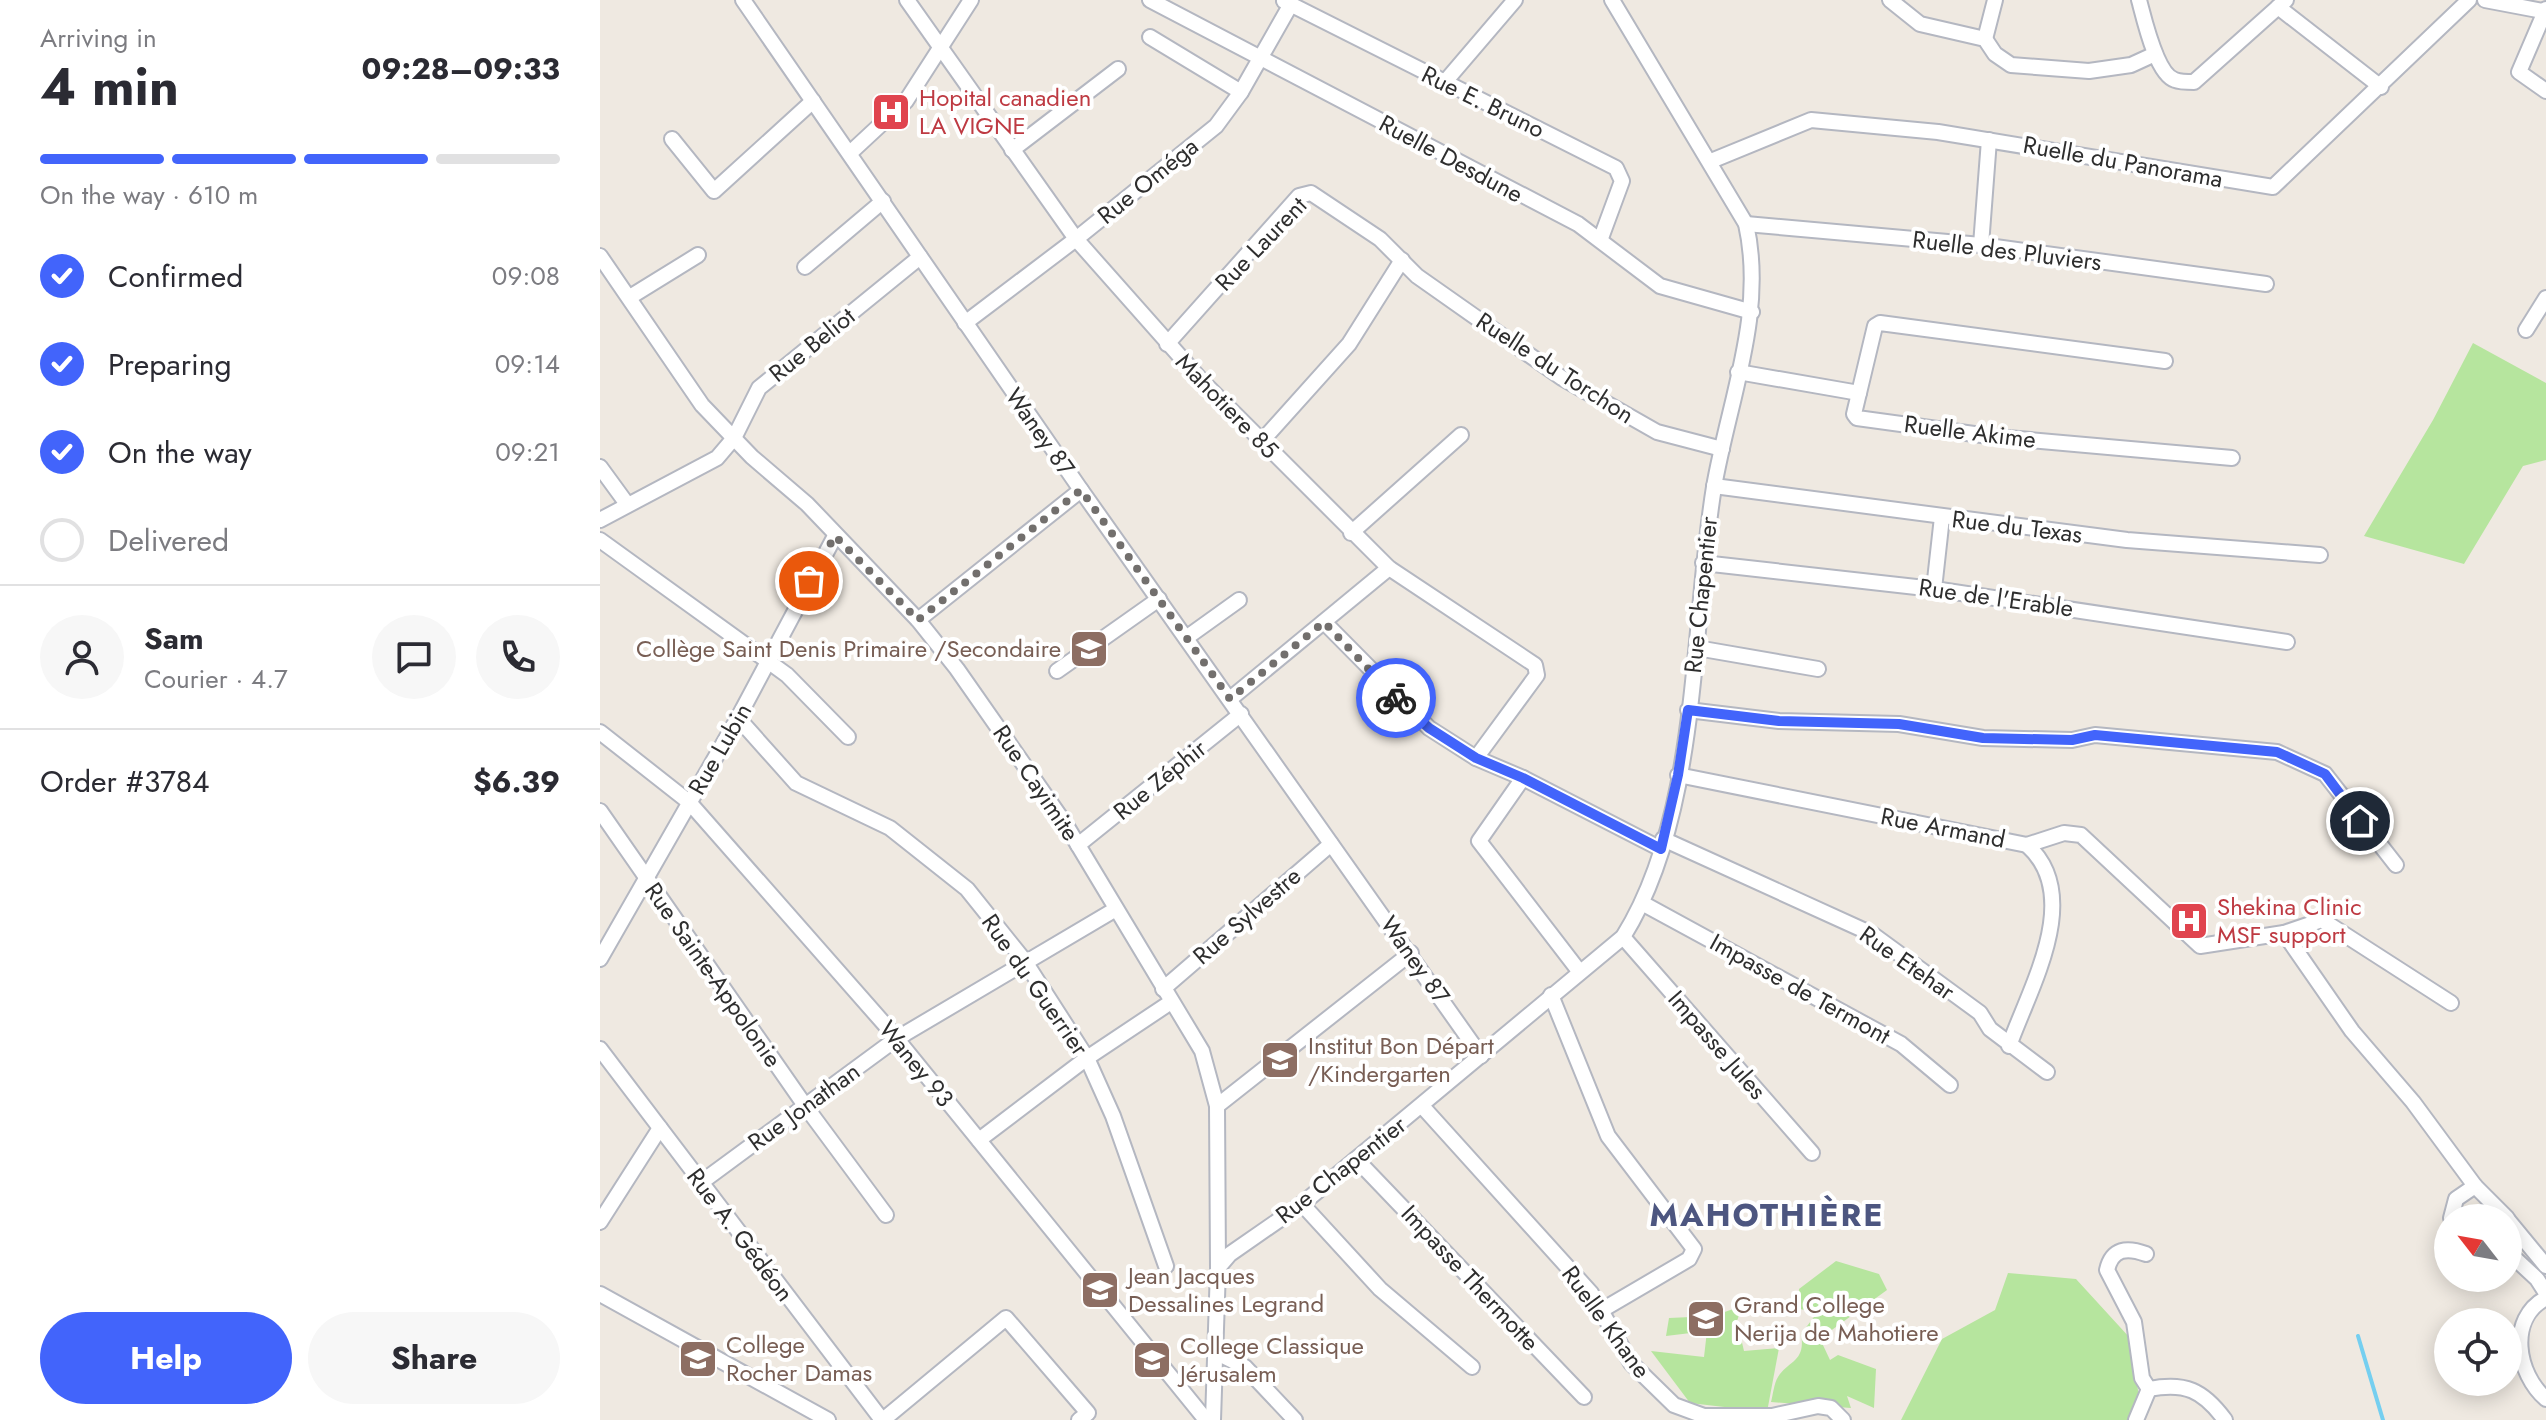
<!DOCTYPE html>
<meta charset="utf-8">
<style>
body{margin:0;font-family:Jost,sans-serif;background:#f7f7f7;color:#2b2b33;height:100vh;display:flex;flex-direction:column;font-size:30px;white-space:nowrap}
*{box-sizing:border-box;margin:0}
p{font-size:26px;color:#7c7c81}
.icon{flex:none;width:44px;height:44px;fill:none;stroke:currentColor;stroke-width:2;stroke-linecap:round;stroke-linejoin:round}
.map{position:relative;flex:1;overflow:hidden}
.panel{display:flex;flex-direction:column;background:#fff;width:600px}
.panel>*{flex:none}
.needle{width:52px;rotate:301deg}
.controls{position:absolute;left:1834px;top:1204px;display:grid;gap:16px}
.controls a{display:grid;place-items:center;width:88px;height:88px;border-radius:50%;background:#fff;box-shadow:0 4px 20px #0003;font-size:40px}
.pin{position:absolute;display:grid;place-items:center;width:68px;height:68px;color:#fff;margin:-34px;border:4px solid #fff;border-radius:50%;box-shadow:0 2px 8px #0007}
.courier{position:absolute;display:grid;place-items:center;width:80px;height:80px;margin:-40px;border:6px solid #4264fb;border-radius:50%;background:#fff;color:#222;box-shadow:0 2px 10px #0007}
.headline em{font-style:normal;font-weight:700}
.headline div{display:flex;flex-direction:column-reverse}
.headline{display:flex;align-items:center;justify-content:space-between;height:136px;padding:0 40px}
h1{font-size:52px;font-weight:700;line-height:60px}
.bar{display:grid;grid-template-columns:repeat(4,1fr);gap:12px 8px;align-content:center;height:96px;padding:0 40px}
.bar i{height:10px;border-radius:6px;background:#e1e1e2}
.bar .on{background:#4264fb}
.bar p{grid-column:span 4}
.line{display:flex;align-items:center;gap:20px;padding:0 40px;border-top:2px solid #e1e1e2}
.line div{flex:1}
.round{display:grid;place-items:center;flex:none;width:84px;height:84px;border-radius:42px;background:#f7f7f7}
ol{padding:0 40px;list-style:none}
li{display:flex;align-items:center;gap:24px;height:88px}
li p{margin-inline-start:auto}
li .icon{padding:8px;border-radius:50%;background:#4264fb;color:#fff;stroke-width:4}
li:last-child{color:#7c7c81}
li i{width:44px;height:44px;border:4px solid #e1e1e2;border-radius:50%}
.button{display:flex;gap:16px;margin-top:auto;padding:16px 40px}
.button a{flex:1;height:92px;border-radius:48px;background:#4264fb;color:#fff;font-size:32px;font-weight:700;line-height:92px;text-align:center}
.button a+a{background:#f7f7f7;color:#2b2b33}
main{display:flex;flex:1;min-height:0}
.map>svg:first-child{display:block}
</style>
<main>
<section class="panel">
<div class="headline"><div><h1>4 min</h1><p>Arriving in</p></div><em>09:28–09:33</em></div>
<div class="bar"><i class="on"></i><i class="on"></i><i class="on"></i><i></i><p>On the way · 610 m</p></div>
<ol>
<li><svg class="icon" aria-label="check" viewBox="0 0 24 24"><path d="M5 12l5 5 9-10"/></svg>Confirmed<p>09:08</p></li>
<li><svg class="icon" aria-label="check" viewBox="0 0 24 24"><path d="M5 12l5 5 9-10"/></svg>Preparing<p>09:14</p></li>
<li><svg class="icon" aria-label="check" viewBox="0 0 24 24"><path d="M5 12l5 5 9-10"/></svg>On the way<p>09:21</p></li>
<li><i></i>Delivered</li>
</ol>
<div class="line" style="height:144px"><a class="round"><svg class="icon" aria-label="person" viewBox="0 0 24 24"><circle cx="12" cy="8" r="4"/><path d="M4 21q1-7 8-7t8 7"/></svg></a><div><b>Sam</b><p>Courier · 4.7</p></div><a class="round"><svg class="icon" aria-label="chat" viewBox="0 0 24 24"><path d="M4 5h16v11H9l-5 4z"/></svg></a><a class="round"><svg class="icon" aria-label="phone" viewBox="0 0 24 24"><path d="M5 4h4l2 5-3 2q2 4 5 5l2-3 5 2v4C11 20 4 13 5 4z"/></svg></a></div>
<div class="line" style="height:104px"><div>Order #3784</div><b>$6.39</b></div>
<div class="button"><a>Help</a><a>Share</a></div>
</section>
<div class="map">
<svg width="1946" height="1420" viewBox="0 0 1946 1420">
<rect width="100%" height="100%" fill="#efe9e1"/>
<!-- green -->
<g fill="#b6e59e">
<path d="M1873 343 1946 383V460L1923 466 1864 564 1764 536 1833 420Z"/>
<path d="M1236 1261 1279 1274 1287 1290 1229 1332 1222 1343 1230 1360 1238 1355 1276 1369 1274 1408 1247 1396 1251 1408 1171 1402C1173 1395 1174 1383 1178 1377 1189 1360 1206 1362 1201 1334L1217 1313 1200 1309 1199 1289Z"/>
<path d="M1408 1273 1476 1279 1530 1338 1541 1410 1535 1420H1301L1342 1339 1395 1310Z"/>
<path d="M1142 1306 1137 1321 1144 1351 1179 1348 1167 1412 1090 1403 1051 1351 1104 1357 1107 1331 1066 1336 1069 1318 1113 1316Z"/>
</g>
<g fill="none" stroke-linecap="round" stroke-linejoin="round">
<!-- stream -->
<path stroke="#75cff0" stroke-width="4" d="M1758 1336 1783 1420"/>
<!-- minor casing -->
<g stroke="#b4b7c1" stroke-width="18">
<g id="minor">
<path d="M143 0 481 490 881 1056"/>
<path d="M307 0 476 239 601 380 789 568 935 665 937 675 876 758"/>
<path d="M550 0 978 224 1060 286 1152 312"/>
<path d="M1290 0 1320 24 1385 39 1395 54 1411 65 1489 71 1531 65 1555 54"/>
<path d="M1539 0C1544 18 1556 74 1575 80 1580 82 1588 82 1594 82L1686 0"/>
<path d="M1885 0 1943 11"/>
<path d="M684 1 1016 168 1022 181 1001 238"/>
<path d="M1678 7 1781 87"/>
<path d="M1946 9 1919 72 1946 91"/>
<path d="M550 37 641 92"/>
<path d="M1385 39 1395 0"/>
<path d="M844 83 915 0"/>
<path d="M72 139 114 191 213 101"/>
<path d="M412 150 518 69"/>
<path d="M250 153 306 101 371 0"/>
<path d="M1111 161 1211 120 1338 132 1673 187 1869 0"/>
<path d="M1146 224 1381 245 1666 284"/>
<path d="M1381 245 1389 140"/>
<path d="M0 256 102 405 152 457 207 504 318 620 357 669 466 825 602 1051 617 1106 618 1268 613 1420"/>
<path d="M205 267 283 201"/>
<path d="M30 297 98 255"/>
<path d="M365 323 476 239 616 126 641 92 691 4"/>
<path d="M1926 330 1946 298"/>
<path d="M567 344 699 196 711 193 780 239 817 276 962 378 1057 432 1122 449"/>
<path d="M1138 372 1259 393 1254 414 1257 418 1396 437 1632 458"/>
<path d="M1259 393 1275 326 1280 323 1565 361"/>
<path d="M661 442 749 344 802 260"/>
<path d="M0 467 27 504"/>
<path d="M1114 486 1527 540 1720 555"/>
<path d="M0 520 117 458 134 438 159 388 320 257"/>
<path d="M751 533 861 435"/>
<path d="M0 540 187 675 248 737"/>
<path d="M1103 563 1334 589 1687 642"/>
<path d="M1334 589 1342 517"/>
<path d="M318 620 481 490"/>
<path d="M724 622 829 728 876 758 923 778 1061 849"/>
<path d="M586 638 639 600"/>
<path d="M1097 648 1218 669"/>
<path d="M457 671 559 599"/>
<path d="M630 699 789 568"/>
<path d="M1088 710 1179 721 1299 724 1383 738 1472 740 1495 735 1677 752 1725 774 1796 865"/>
<path d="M138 718 196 783 290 828 367 889 424 960 487 1058 513 1116 566 1266"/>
<path d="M0 732 89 802 287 1027 606 1420"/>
<path d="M1078 775 1427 845 1464 833 1481 835 1600 946 1684 933 1752 1031 1813 1102 1875 1186 1856 1199 1851 1218"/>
<path d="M923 778 879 841 979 971"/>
<path d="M0 811 206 1107 286 1215"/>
<path d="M1063 839 1272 934 1380 1013 1390 1029 1447 1072"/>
<path d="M478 845 641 714"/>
<path d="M1042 903 1301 1044 1350 1085"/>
<path d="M1684 933 1722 920 1851 1003"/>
<path d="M1023 937 1212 1153"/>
<path d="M0 959 138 718 235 536"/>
<path d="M563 989 731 844"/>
<path d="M951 995 1008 1136 1094 1249 1089 1259 1002 1310"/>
<path d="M1409 1046C1430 987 1484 896 1427 845"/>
<path d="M0 1049 282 1420"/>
<path d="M617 1106 811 953"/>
<path d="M822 1106 991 1293 1031 1363 1074 1405 1104 1416H1172L1218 1406 1231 1408 1243 1420"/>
<path d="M379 1140 487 1058 571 1002"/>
<path d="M756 1159 984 1397"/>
<path d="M99 1184 296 1039 516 909"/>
<path d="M1875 1186 1907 1218"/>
<path d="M702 1204 780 1289 872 1367"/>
<path d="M1908 1220 1946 1266"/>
<path d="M0 1222 60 1128"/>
<path d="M1908 1252 1937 1279 1946 1293"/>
<path d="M618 1268 630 1254 702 1204 1023 937C1100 814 1091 627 1114 487 1129 400 1166 313 1146 224L1012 0"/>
<path d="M0 1294 228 1420"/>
<path d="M1946 1298C1907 1319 1917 1374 1946 1399"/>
<path d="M615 1352 645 1367 695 1420"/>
<path d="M1549 1389C1585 1382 1603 1390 1625 1420"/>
<path d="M283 1420 406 1318 488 1413 479 1420"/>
<path d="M1536 1420 1549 1389 1542 1378 1534 1322 1507 1270C1512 1248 1527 1247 1546 1254"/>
</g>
</g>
<!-- minor -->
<use href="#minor" stroke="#fff" stroke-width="14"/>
</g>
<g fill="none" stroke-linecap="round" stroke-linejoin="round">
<!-- done -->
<path stroke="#726f6d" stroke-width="8" stroke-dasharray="0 14.4" d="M209 581 235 536 318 620 481 490 630 699 724 622 796 698"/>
<!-- route -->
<path stroke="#4264fb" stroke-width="10" d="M796 698 829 728 876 758 923 778 1061 849 1078 775 1088 710 1179 721 1299 724 1383 738 1472 740 1495 735 1677 752 1725 774 1760 821"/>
</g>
<!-- icons -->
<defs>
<g id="hospital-square" transform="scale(2)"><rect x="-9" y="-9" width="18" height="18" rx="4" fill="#e0444e" stroke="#fff"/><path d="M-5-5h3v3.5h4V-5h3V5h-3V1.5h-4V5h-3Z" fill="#fff"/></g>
<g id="school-square" transform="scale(2)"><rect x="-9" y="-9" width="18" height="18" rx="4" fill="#8d6e63" stroke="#fff"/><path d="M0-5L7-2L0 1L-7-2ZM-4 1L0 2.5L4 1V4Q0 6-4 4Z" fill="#fff"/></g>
</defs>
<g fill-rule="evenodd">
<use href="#hospital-square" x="291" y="112"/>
<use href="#school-square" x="489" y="649"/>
<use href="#hospital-square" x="1589" y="921"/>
<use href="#school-square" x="680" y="1060"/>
<use href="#school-square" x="500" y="1290"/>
<use href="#school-square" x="1106" y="1319"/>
<use href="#school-square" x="98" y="1359"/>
<use href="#school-square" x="552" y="1360"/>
</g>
<g text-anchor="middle" stroke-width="8" stroke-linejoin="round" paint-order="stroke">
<!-- health labels -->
<g font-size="24" fill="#be3a42" stroke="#fff" text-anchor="start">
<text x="319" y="106">Hopital canadien<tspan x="319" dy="28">LA VIGNE</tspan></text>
<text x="1617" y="915">Shekina Clinic<tspan x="1617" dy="28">MSF support</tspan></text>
</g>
<!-- street labels -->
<g font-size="24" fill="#2e2e2e" stroke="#fff">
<text transform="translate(883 102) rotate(26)" y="8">Rue E. Bruno</text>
<text transform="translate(851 159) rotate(28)" y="8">Ruelle Desdune</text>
<text transform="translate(1523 162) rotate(10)" y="8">Ruelle du Panorama</text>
<text transform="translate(548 181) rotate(-39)" y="8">Rue Oméga</text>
<text transform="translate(661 244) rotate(-46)" y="8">Rue Laurent</text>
<text transform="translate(1407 251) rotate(7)" y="8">Ruelle des Pluviers</text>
<text transform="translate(212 345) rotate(-39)" y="8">Rue Beliot</text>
<text transform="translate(955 368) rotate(33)" y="8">Ruelle du Torchon</text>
<text transform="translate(627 406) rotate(46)" y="8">Mahotiere 85</text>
<text transform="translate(440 432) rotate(55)" y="8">Waney 87</text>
<text transform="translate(1370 432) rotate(7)" y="8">Ruelle Akime</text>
<text transform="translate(1417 527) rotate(7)" y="8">Rue du Texas</text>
<text transform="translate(1101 595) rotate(-84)" y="8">Rue Chapentier</text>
<text transform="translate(1396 598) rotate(8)" y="8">Rue de l'Erable</text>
<text transform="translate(120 749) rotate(-60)" y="8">Rue Lubin</text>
<text transform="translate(560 780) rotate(-39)" y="8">Rue Zéphir</text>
<text transform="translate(436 783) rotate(56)" y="8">Rue Cayimite</text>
<text transform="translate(1343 828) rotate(11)" y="8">Rue Armand</text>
<text transform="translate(647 916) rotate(-41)" y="8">Rue Sylvestre</text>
<text transform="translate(815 960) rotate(55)" y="8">Waney 87</text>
<text transform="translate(1307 963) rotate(35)" y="8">Rue Etehar</text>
<text transform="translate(113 975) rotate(55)" y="8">Rue Sainte-Appolonie</text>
<text transform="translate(435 985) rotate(55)" y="8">Rue du Guerrier</text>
<text transform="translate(1200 989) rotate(29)" y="8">Impasse de Termont</text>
<text transform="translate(1117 1045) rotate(49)" y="8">Impasse Jules</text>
<text transform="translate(316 1064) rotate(51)" y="8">Waney 93</text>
<text transform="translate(204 1107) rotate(-36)" y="8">Rue Jonathan</text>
<text transform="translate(741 1170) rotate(-38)" y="8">Rue Chapentier</text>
<text transform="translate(140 1235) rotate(53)" y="8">Rue A. Gédéon</text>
<text transform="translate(870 1278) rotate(47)" y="8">Impasse Thermotte</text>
<text transform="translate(1006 1322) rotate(54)" y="8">Ruelle Khane</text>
</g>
<!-- education labels -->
<g font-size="24" fill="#785e54" stroke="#fff" text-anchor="start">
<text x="461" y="657" text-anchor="end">Collège Saint Denis Primaire /Secondaire</text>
<text x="708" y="1054">Institut Bon Départ<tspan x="708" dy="28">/Kindergarten</tspan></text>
<text x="528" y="1284">Jean Jacques<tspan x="528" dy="28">Dessalines Legrand</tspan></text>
<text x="1134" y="1313">Grand College<tspan x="1134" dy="28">Nerija de Mahotiere</tspan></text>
<text x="126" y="1353">College<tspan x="126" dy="28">Rocher Damas</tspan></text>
<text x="580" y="1354">College Classique<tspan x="580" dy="28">Jérusalem</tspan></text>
</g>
<!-- district labels -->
<g font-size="32" font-weight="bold" letter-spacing="2" fill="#4d5680" stroke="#fff">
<text x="1167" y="1226">MAHOTHIÈRE</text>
</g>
</g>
</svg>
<div class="controls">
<a><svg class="needle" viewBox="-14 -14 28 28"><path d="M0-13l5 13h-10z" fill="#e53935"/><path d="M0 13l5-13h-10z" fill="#7c7c81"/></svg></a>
<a><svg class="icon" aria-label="locate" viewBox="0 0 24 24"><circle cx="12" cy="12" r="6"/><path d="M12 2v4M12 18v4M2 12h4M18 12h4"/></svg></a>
</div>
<div class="pin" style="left:209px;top:581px;background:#ea580c"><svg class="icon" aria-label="bag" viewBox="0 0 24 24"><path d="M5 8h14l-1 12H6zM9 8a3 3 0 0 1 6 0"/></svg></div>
<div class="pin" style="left:1760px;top:821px;background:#1f2937"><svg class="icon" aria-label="home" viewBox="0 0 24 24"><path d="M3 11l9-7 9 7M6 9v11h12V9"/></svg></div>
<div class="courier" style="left:796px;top:698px"><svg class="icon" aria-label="bike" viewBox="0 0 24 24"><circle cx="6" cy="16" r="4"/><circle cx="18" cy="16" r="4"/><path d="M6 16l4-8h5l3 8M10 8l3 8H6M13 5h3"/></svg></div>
</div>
</main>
